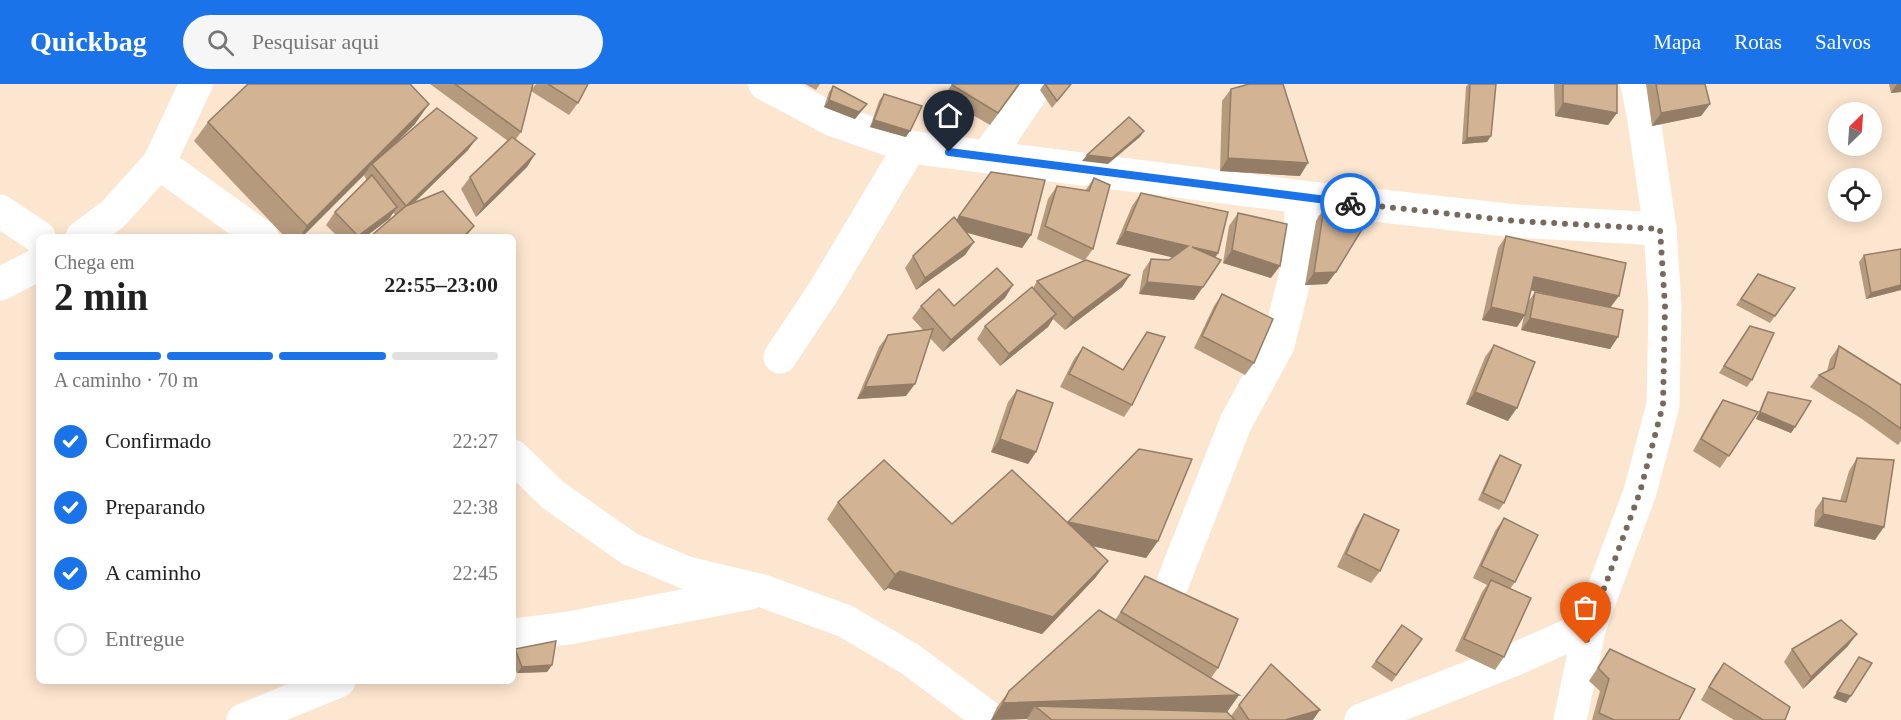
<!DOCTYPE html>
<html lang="pt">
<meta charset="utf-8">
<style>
body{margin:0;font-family:Georgia,serif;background:#f6f6f6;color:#222;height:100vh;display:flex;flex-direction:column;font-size:22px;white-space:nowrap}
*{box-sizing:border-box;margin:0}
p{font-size:20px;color:#767676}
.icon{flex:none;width:33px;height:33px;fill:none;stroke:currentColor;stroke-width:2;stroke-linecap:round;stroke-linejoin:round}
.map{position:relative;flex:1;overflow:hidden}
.side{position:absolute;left:36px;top:150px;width:480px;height:450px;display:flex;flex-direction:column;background:#fff;border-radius:9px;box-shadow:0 3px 15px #0003}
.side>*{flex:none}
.needle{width:39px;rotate:25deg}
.fabs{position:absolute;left:1828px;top:18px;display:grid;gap:12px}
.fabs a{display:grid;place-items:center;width:54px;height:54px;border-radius:50%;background:#fff;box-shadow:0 3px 15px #0003;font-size:30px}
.pin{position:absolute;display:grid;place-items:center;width:51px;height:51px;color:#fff;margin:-62px -26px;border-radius:50% 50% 50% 0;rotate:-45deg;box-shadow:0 0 6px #0007}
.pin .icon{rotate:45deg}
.courier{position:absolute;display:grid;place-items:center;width:60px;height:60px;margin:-30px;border:4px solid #1a73e8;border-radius:50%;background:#fff;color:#222;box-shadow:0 2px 8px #0007}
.overview em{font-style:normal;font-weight:800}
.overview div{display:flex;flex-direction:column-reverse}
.overview{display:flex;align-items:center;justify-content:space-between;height:102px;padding:0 18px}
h1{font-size:39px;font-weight:800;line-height:45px}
.bar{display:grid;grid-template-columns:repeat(4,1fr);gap:9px 6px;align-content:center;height:72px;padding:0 18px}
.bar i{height:8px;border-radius:4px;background:#e0e0e0}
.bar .current{background:#1a73e8}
.bar p{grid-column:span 4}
ol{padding:0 18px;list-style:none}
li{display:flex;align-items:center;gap:18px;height:66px}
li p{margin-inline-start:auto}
li .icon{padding:6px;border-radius:50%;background:#1a73e8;color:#fff;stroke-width:4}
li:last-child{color:#767676}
li i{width:33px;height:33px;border:3px solid #e0e0e0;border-radius:50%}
header{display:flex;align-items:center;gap:36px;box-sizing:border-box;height:84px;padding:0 30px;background:#1a73e8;color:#fff}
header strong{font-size:28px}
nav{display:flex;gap:33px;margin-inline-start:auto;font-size:21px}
.search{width:420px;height:54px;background:#f6f6f6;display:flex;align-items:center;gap:15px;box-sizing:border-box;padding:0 21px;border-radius:33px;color:#767676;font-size:22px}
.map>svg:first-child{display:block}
</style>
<header>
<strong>Quickbag</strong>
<div class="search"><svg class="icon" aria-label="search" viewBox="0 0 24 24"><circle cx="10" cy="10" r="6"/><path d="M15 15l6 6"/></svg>Pesquisar aqui</div>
<nav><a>Mapa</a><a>Rotas</a><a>Salvos</a></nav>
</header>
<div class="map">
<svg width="1901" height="636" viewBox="0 0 1901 636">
<rect width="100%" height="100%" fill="#fde6cf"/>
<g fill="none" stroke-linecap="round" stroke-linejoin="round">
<!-- street -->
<g stroke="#fff" stroke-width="33">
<path d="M765 0 833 36 910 63 1302 113 1516 137 1660 145"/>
<path d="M988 72 1037 0"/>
<path d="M159 79 262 153"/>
<path d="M0 127 39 153"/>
<path d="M82 153 113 130 159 79 196 0"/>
<path d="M0 200 39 180"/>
<path d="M780 273 824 207 910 63"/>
<path d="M513 372 553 411 630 465 687 489 763 507 845 537 910 575 992 636"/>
<path d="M1173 498 1236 338 1278 261 1298 181 1302 113"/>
<path d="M513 551 569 544 750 509"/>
<path d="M243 636 339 597"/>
<path d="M1361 636 1511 577 1590 542"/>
<path d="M1570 636 1590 542 1640 408 1663 321 1665 222 1660 145 1644 36 1637 0"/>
</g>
</g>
<!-- wall -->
<g fill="#b59a7e" fill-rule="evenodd">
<path d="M430 0H533L531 6 536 0H588L578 19 569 31 531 7 521 48 516 55 535 70 527 83 476 133 461 105 470 93 508 57Z"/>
<path d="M805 0H820L816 6Z"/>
<path d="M952 0H1020L990 41 943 14Z"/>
<path d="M1044 0H1071L1052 24 1040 6Z"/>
<path d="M1468 0H1496L1487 58 1462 60 1466 3Z"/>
<path d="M1554 0H1617V29L1608 41 1555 32Z"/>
<path d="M1646 0H1705L1710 20 1701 32 1652 42Z"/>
<path d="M1889 0H1901V8L1891 9Z"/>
<path d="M833 2 867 20 855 35 824 23 829 8Z"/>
<path d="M1231 5 1300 92 1220 87 1222 17Z"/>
<path d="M884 10 906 53 870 43 879 17Z"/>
<path d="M208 38 415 40 395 59 468 66 414 119 474 142 466 153H371L396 131 393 129 389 135 365 153H338L326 141 335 128 367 97 364 91 302 153H285L194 57Z"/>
<path d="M1094 94 1093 165 1085 176 1130 191 1122 203 1065 246 1053 235 1048 243 1000 282 977 255 985 242 1033 204 1037 197 1084 177 1037 155 1048 115 1057 102 1085 107Z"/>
<path d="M1141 109 1218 169 1194 216 1139 210 1143 187 1151 175 1169 176 1173 173 1116 160 1132 122Z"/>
<path d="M1324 124 1336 188 1327 200 1305 201 1316 137Z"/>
<path d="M1238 129 1271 194 1223 179 1229 142Z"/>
<path d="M956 136 1031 151 1022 164 966 148 974 158 965 171 916 206 905 184 913 172Z"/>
<path d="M1506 152 1611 224 1618 253 1610 265 1521 246 1524 232 1517 243 1482 236 1498 164ZM1531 206 1570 215 1535 208 1528 218Z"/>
<path d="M1864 171 1901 206 1866 215 1859 178Z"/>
<path d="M1758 190 1795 204 1770 239 1736 221Z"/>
<path d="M1222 210 1254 279 1245 291 1194 264 1214 222Z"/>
<path d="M1005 214 943 268 930 254 906 312 857 315 879 263 888 251 923 246 912 234 921 222H954Z"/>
<path d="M1147 248 1132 321 1124 333 1060 303 1074 275 1083 263 1123 286Z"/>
<path d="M1745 249 1752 296 1747 303 1719 289Z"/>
<path d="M1494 261 1508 337 1466 320 1485 273Z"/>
<path d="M1839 262 1901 301V357L1898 361 1862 335 1810 303 1819 291 1827 287 1830 275Z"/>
<path d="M1017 306 1036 368 1028 380 991 368 1008 318Z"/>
<path d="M1768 308 1795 343 1791 349 1756 335 1764 315Z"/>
<path d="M1723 316 1758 328 1720 384 1693 367 1714 329Z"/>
<path d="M1500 371 1504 419 1499 426 1478 416 1495 378Z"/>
<path d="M1857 374 1875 456 1814 442 1815 426 1823 414 1840 417 1849 387Z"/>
<path d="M838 418 952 440 1067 439 1158 457 1146 474 1092 462 1096 493 1042 550 888 504 884 507 827 435Z"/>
<path d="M1364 430 1380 487 1371 499 1337 483 1356 443Z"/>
<path d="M1504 434 1515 498 1510 505 1504 573 1495 586 1455 567 1482 508 1487 501 1473 494 1495 447Z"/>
<path d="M1145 492 1218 584 1211 594 1239 611 1227 628 1231 632 1239 621 1313 636H1028L1027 635 991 636 997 623 1009 607 1115 536Z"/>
<path d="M1402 541 1422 555 1392 598 1371 583Z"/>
<path d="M1848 562 1803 605 1784 578 1792 565Z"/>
<path d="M515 565 552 581 547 588 517 589 513 579V567Z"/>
<path d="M1610 565 1679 636H1592L1600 607 1589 597Z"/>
<path d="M1724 579 1785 636H1734L1701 616 1715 591Z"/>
</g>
<!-- shaded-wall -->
<g fill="#937d67">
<path d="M1897 0H1901V8L1891 9Z"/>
<path d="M829 16 867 20 855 35 824 23Z"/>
<path d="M1563 19 1617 29 1608 41 1555 32Z"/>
<path d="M429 20 415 40 373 82 372 80 364 91 302 153H300L307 142Z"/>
<path d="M1710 20 1701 32 1652 42 1661 29Z"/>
<path d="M874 36 910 47 906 53 870 43Z"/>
<path d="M1144 47 1140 53 1108 80 1082 77 1087 71Z"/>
<path d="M1491 52 1487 58 1462 60 1467 54Z"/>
<path d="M477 54 468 66 398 134 406 122Z"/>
<path d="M535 70 527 83 476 133 484 121Z"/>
<path d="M1228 74 1308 79 1300 92 1220 87Z"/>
<path d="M397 123 389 135 365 153H358Z"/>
<path d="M959 132 1031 151 1022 164 950 144Z"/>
<path d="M1125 147 1188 162 1179 175 1116 160Z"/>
<path d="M974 158 965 171 916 206 925 194Z"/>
<path d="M1192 163 1218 169 1209 182Z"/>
<path d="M1232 166 1280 182 1271 194 1223 179Z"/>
<path d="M1336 188 1327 200 1305 201 1314 189Z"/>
<path d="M1130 191 1122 203 1065 246 1073 234Z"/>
<path d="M1534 193 1619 212 1610 224 1525 205Z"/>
<path d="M1147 198 1203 203 1194 216 1139 210Z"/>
<path d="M1013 201 1005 214 943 268 951 256Z"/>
<path d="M1901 201V206L1866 215 1871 209Z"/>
<path d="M1491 223 1525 231 1517 243 1482 236Z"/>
<path d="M1056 230 1048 243 1000 282 1009 270Z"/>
<path d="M1530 234 1618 253 1610 265 1521 246Z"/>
<path d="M915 300 906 312 857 315 865 303Z"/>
<path d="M1475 308 1517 324 1508 337 1466 320Z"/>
<path d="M1760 328 1795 343 1791 349 1756 335Z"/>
<path d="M1000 355 1036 368 1028 380 991 368Z"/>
<path d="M1823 430 1884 443 1875 456 1814 442Z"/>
<path d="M1068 438 1158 457 1146 474 1056 454Z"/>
<path d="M1108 477 1096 493 1042 550 888 504 884 507 895 491 900 487Z"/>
<path d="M1857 550 1848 562 1803 605 1811 593Z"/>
<path d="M552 581 547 588 517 589 522 583Z"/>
<path d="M1837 608 1851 612 1846 619 1833 614Z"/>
<path d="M1239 611 1227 628 1035 622 1027 635 991 636 1003 619Z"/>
<path d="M1320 626 1313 636H1285Z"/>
</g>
<!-- building -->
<g fill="#d2b393" stroke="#937d67" stroke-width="1.5">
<path d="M248 0H410L429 20 307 142 208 38Z"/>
<path d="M455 0H533L521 48Z"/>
<path d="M548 0H588L578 19Z"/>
<path d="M953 0H1019L998 29 952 1Z"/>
<path d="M1045 0H1071L1057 17Z"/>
<path d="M1249 0H1283L1308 79 1228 74 1231 5Z"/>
<path d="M1470 0H1496L1491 52 1467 54Z"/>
<path d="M1563 0H1617V29L1563 19Z"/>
<path d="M1656 0H1705L1710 20 1661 29Z"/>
<path d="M833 2 867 20 859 28 829 16Z"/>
<path d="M884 10 922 22 910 47 874 36Z"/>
<path d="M437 24 477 54 406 122 372 80Z"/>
<path d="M1129 33 1144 47 1112 74 1087 71Z"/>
<path d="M512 53 535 70 484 121 470 93Z"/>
<path d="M991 88 1045 96 1031 151 959 132Z"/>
<path d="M372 91 397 123 358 152 335 128Z"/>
<path d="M1094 94 1110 101 1093 165 1045 142 1057 102 1089 107Z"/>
<path d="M443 107 474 142 463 153 371 152 406 122Z"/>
<path d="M1141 109 1228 128 1218 169 1192 163 1221 176 1203 203 1147 198 1151 175 1169 176 1188 162 1125 147Z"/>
<path d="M1324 124 1364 142 1336 188 1314 189Z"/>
<path d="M1238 129 1287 140 1280 182 1232 166Z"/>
<path d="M954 133 974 158 925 194 913 172Z"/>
<path d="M1506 152 1626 179 1619 212 1534 193 1525 231 1491 223Z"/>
<path d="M1901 165V201L1871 209 1864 171Z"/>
<path d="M1086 176 1130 191 1073 234 1037 197Z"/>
<path d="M997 184 1013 201 951 256 921 222 939 205 954 222Z"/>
<path d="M1758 190 1795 204 1775 232 1741 215Z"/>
<path d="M1032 203 1056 230 1009 270 985 242Z"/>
<path d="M1535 208 1623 226 1618 253 1530 234Z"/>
<path d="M1222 210 1273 235 1254 279 1202 252Z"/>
<path d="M1750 242 1774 249 1752 296 1724 282Z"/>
<path d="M933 245 915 300 865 303 888 251Z"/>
<path d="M1147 248 1165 253 1132 321 1069 290 1083 263 1123 286Z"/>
<path d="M1494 261 1535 278 1517 324 1475 308Z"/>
<path d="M1839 262 1901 301V345L1870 323 1819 291 1834 284Z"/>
<path d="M1017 306 1053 319 1036 368 1000 355Z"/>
<path d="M1768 308 1811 317 1795 343 1760 328Z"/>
<path d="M1723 316 1758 328 1729 372 1701 355Z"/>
<path d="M1139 365 1192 375 1158 457 1068 438Z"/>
<path d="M1500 371 1521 381 1504 419 1483 409Z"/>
<path d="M1857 374 1894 376 1884 443 1823 430V414L1846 418Z"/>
<path d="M884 376 952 440 1012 386 1108 477 1053 533 900 487 895 491 838 418Z"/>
<path d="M1364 430 1399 446 1380 487 1346 470Z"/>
<path d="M1504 434 1538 451 1515 498 1481 482Z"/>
<path d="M1145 492 1238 535 1218 584 1121 528Z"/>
<path d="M1491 496 1531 514 1504 573 1464 555Z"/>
<path d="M1099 526 1239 611 1003 619 1009 607Z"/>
<path d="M1841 536 1857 550 1811 593 1792 565Z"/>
<path d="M1402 541 1422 555 1396 591 1376 577Z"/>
<path d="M556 557 552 581 522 583 515 565Z"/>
<path d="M1610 565 1695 605 1679 636H1614L1599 629 1609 595 1598 584Z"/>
<path d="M1859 573 1872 579 1851 612 1837 608Z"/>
<path d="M1724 579 1790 623 1785 636H1763L1709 603Z"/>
<path d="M1271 580 1320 626 1285 636H1249L1239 621Z"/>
<path d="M1035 622 1227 628 1235 636H1052Z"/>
</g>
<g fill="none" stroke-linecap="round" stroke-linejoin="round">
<!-- done -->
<path stroke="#776a5c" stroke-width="6" stroke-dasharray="0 10.8" d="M1350 119 1516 137 1660 145 1665 222 1663 321 1640 408 1590 542 1586 560"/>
<!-- route -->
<path stroke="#1a73e8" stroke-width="8" d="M949 68 1350 119"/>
</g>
</svg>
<div class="fabs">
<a><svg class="needle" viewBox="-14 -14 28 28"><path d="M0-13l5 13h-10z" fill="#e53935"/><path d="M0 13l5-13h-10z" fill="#767676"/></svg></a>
<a><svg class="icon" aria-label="locate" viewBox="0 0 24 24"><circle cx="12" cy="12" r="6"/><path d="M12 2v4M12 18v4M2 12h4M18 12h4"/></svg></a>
</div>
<div class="pin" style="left:1586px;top:560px;background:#ea580c"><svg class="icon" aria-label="bag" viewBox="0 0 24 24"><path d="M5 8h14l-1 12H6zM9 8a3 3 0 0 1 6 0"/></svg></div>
<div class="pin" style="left:949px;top:68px;background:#1f2937"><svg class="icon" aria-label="home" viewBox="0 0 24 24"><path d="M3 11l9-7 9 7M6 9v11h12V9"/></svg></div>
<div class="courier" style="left:1350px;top:119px"><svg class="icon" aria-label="bike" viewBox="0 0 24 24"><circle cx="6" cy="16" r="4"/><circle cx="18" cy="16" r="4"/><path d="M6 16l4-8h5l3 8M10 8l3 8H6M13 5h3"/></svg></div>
<section class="side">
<div class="overview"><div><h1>2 min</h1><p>Chega em</p></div><em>22:55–23:00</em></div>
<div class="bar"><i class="current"></i><i class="current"></i><i class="current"></i><i></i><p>A caminho · 70 m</p></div>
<ol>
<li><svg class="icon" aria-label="check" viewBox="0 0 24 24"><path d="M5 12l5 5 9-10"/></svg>Confirmado<p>22:27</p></li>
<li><svg class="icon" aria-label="check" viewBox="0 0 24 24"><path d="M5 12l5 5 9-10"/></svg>Preparando<p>22:38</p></li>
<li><svg class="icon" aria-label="check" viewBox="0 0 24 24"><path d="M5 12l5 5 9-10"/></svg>A caminho<p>22:45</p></li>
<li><i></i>Entregue</li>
</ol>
</section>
</div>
